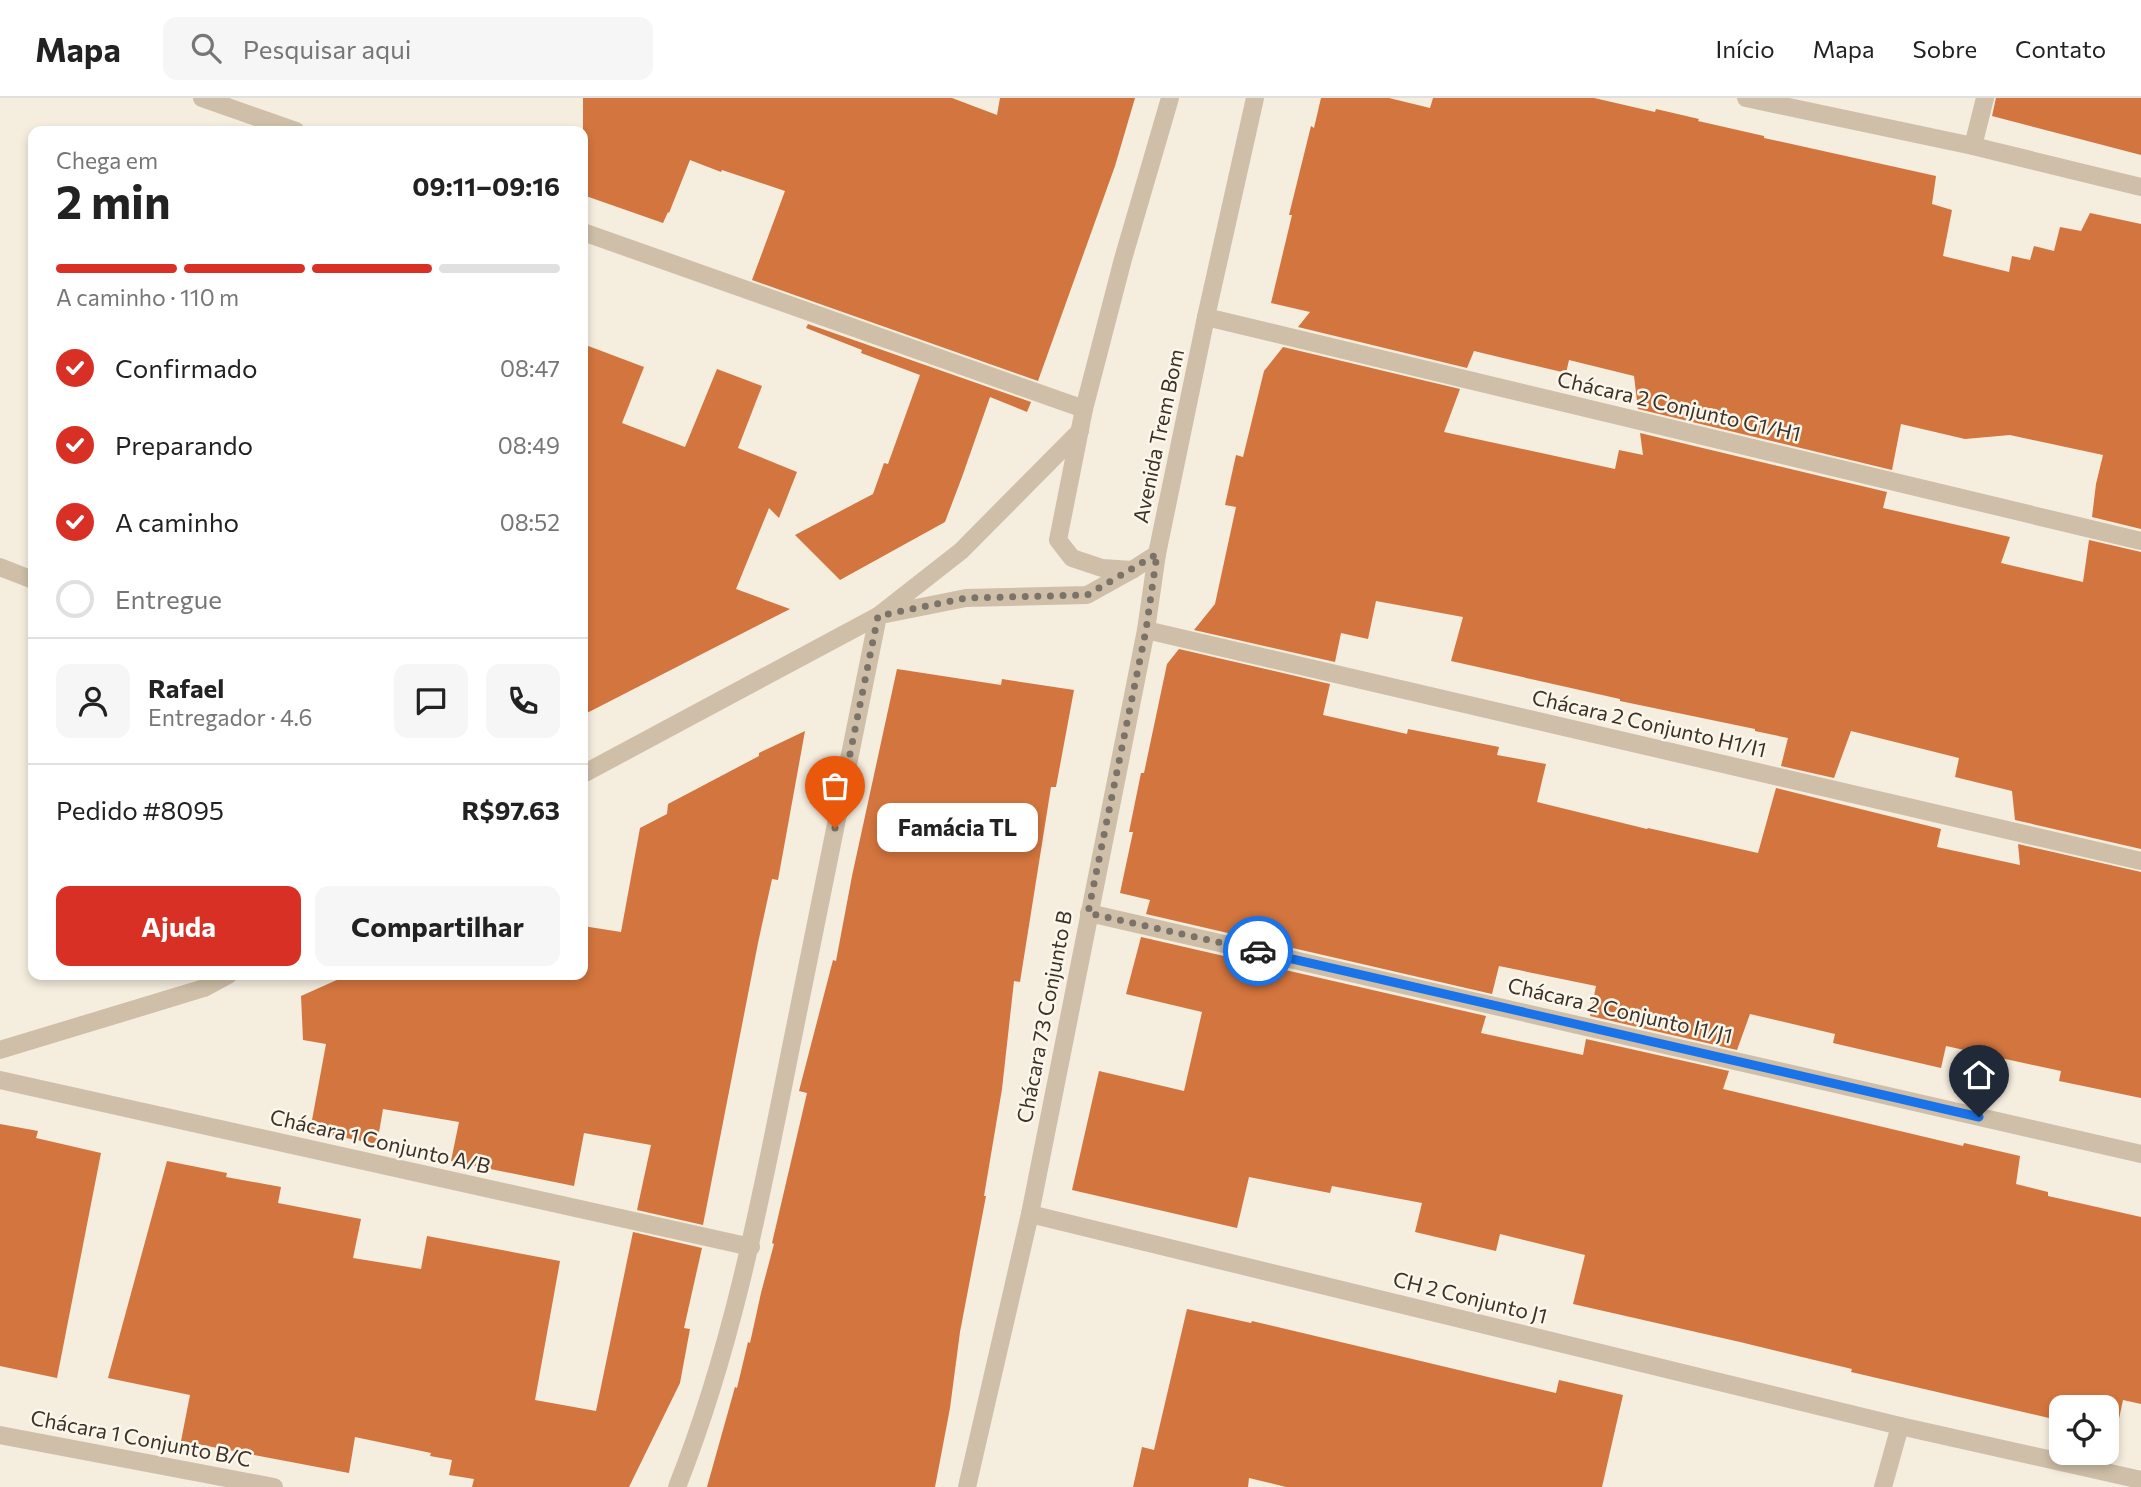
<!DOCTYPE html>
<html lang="pt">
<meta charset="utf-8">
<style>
body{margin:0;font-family:Commissioner,sans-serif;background:#f6f6f6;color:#222;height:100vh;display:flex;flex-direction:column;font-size:26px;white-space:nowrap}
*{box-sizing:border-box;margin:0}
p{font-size:23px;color:#767676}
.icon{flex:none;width:38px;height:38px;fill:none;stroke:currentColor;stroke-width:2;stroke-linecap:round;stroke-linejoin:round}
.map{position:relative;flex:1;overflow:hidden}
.side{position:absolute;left:28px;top:28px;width:560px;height:854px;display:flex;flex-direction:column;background:#fff;border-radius:14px;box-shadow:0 4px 10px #0003}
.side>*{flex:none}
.fabs{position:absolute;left:2049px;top:1297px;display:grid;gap:14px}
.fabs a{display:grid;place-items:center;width:70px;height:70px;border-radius:14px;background:#fff;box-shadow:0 4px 10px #0003;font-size:35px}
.pin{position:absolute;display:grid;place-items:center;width:60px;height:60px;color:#fff;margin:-72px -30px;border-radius:50% 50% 50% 0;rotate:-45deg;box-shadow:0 0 7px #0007}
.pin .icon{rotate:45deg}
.courier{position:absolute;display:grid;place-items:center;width:70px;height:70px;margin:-35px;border:5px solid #1a73e8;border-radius:50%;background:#fff;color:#222;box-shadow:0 2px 9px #0007}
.bubble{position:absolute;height:49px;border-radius:14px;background:#fff;box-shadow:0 4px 10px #0003;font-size:23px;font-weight:700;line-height:49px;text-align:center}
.head em{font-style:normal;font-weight:700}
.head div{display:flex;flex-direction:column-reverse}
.head{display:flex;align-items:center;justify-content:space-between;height:119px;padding:0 28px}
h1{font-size:46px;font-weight:700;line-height:52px}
.bar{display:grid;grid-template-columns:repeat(4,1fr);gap:10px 7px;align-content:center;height:84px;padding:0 28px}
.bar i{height:9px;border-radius:5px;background:#e0e0e0}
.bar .on{background:#d93025}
.bar p{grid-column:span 4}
.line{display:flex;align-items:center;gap:18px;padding:0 28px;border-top:2px solid #e0e0e0}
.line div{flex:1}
.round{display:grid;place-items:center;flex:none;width:74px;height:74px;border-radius:14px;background:#f6f6f6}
ol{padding:0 28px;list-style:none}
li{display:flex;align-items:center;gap:21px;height:77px}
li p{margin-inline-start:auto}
li .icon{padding:7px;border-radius:50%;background:#d93025;color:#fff;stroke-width:4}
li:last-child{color:#767676}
li i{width:38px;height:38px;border:4px solid #e0e0e0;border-radius:50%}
.primary-button{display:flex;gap:14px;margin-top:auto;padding:14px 28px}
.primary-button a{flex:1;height:80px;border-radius:14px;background:#d93025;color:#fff;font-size:28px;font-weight:700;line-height:80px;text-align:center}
.primary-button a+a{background:#f6f6f6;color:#222}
header{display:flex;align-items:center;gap:42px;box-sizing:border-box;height:98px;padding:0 35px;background:#fff;border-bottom:2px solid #e0e0e0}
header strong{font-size:33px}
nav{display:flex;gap:38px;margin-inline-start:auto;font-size:24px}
.search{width:490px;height:63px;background:#f6f6f6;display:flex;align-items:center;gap:18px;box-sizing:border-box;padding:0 24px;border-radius:14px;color:#767676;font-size:26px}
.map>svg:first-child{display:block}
</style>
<header>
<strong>Mapa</strong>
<div class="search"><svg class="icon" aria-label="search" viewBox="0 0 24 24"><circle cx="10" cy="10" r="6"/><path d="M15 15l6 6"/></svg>Pesquisar aqui</div>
<nav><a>Início</a><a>Mapa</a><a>Sobre</a><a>Contato</a></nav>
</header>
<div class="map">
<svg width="2141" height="1389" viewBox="0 0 2141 1389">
<rect width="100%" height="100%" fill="#f5edde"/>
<!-- building -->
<g fill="#d3753e">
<path d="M583 0H952L997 17 1000 0H1135L1115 68 1038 283 752 182 785 93 722 72 721 74 690 62 669 115 668 114 663 125 583 97Z"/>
<path d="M1321 0H1389L1430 10 1433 0H1594L1655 14 1656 11 1699 21 1698 23 1764 38V40L1936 78 1932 106 1952 112 1943 158 2009 174 2012 158 2030 162 2034 148 2054 153 2060 129 2081 133 2090 115 2141 126V431L2092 419 2096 386 2103 357 2010 337 1965 341 1901 326 1892 372 1638 311 1634 278 1569 262 1566 275 1474 253 1467 270 1298 229 1310 214 1271 205 1292 117H1289L1311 28 1314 30Z"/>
<path d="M1996 0H2141V57L1992 18Z"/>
<path d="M808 226 1031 304 1027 314 990 299 962 379 945 424 840 482 795 437 873 396 884 365 888 366 920 277 861 255 862 252 806 230Z"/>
<path d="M583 246 644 269 622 325 685 349 717 271 762 288 738 350 797 374 779 420 769 410 736 491 790 511 583 617Z"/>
<path d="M1283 249 1460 291 1444 334 1615 371 1619 352 1643 357 1640 335 1887 394 1883 410 2010 439 2001 465 2083 484 2089 442 2141 454V751L2015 722 2012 693 1955 679 1959 660 1851 633 1834 680 1781 668 1788 640 1755 633V631L1620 603V601L1451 563 1463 519 1376 503 1368 541 1341 535 1335 564 1194 532 1215 506 1236 409 1225 407 1236 357 1243 359 1264 273Z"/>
<path d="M1179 551 1330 586 1323 617 1407 636 1408 631 1499 649 1497 657 1546 666 1537 704 1647 731 1648 730 1758 755 1776 690 1941 731 1937 749 2020 767 2018 746 2141 774V1000L2059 983 2061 973 1946 948 1941 970 1833 945 1835 936 1750 916 1737 952 1590 918 1596 888 1499 868 1492 896 1146 816 1150 802 1120 795 1133 734H1129L1141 675H1144L1167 566Z"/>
<path d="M897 571 1001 587 1002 581 1074 592 1056 689H1051L1020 884 1014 883 1002 991 984 1098H986L960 1234 950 1310 935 1389H707L735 1289 737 1290 748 1244 750 1245 761 1195 774 1146 772 1145 807 995 799 993 833 862 836 863 852 778Z"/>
<path d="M805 633 778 782 772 781 758 845 703 1127 637 1112 651 1047 584 1035 574 1088 451 1063 459 1024 383 1011 377 1046 310 1033 326 946 303 942 301 898 348 877H583V828L621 834 640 730 667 716 668 706 759 658V655Z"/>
<path d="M1141 839 1486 918 1481 935 1583 957 1586 941 1729 973 1723 991 1963 1048 1964 1045 2020 1058 2016 1086 2048 1094V1098L2141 1119V1306L2123 1302 2116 1335 2107 1333V1309H2062V1323L1851 1274 1852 1271 1740 1244 1573 1206 1585 1157 1500 1136 1496 1153 1415 1134 1422 1105 1332 1088 1330 1095 1249 1079 1237 1130 1072 1092 1099 973 1184 993 1202 914 1126 896Z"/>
<path d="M0 1026 38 1033 36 1040 101 1055 57 1280 0 1268Z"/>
<path d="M167 1063 227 1075 226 1079 281 1089 278 1105 361 1121 353 1160 421 1171 427 1138 560 1163 535 1302 596 1313 633 1134 702 1150 684 1230 690 1231 680 1285 629 1389H472L474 1381 449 1377 452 1362 430 1358 431 1355 355 1339 349 1375 181 1343 190 1297 108 1280Z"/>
<path d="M1187 1211 1251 1225 1252 1223 1556 1295 1559 1282 1623 1297 1602 1389H1286L1249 1380 1248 1389H1133L1142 1349 1154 1352Z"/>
</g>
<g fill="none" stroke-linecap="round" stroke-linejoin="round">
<!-- minor -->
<g stroke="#cfbfa8" stroke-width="18">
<path d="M202 0 296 33"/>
<path d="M1746 0 1973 48 2141 89"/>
<path d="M1973 48 1985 0"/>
<path d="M583 134 1084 311"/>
<path d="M1206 219 2141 443"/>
<path d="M0 469 33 482"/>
<path d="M881 517 966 500 1087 497 1132 472"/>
<path d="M1146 532 2141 763"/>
<path d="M583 676 878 518 961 453 1080 333"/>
<path d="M1089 815 2141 1056"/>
<path d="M0 952 204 890 228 877"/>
<path d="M0 982 751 1149"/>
<path d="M1030 1116 1900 1328 2141 1382"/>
<path d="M0 1337 274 1389"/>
<path d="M677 1389C732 1251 760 1105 789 959 819 812 848 665 878 518"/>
<path d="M967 1389 1030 1116 1146 532 1157 456"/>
<path d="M1883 1389 1900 1328"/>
</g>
<!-- tertiary -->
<path stroke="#cfbfa8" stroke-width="18" d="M1170 0 1123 161 1084 311 1058 442 1072 460 1102 470 1132 472 1157 456 1206 219 1255 0"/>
</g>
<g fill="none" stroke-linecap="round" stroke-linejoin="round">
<!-- done -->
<path stroke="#7c7368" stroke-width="7" stroke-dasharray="0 12.6" d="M835 730 878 518 966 500 1087 497 1157 456 1146 532 1088 815 1258 853"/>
<!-- route -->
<path stroke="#1a73e8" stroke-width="9" d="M1258 853 1979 1019"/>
</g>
<g text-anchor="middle" stroke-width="5" stroke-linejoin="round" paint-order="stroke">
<!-- street labels -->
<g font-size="21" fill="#3b3129" stroke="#fcf6eb">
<text transform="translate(1679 309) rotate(13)" y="7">Chácara 2 Conjunto G1/H1</text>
<text transform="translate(1159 338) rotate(-78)" y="7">Avenida Trem Bom</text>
<text transform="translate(1649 626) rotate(13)" y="7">Chácara 2 Conjunto H1/I1</text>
<text transform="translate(1620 913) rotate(13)" y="7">Chácara 2 Conjunto I1/J1</text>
<text transform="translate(1045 919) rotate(-79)" y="7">Chácara 73 Conjunto B</text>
<text transform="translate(380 1044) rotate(13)" y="7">Chácara 1 Conjunto A/B</text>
<text transform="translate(1470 1200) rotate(14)" y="7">CH 2 Conjunto J1</text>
<text transform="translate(141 1341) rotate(11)" y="7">Chácara 1 Conjunto B/C</text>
</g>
</g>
</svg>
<div class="fabs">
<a><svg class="icon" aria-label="locate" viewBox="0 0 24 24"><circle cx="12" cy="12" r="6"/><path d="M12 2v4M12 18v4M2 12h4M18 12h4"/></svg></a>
</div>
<div class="pin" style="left:835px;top:730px;background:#ea580c"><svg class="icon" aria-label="bag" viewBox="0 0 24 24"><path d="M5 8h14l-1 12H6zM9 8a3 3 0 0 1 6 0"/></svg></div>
<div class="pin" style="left:1979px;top:1019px;background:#1f2937"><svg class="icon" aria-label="home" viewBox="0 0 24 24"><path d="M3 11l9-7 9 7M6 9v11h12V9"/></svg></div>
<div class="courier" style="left:1258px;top:853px"><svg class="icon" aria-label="car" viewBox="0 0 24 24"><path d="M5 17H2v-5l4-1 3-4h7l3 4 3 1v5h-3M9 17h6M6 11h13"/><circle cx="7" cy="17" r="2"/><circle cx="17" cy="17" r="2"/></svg></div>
<div class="bubble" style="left:877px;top:705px;width:161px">Famácia TL</div>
<section class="side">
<div class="head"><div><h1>2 min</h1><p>Chega em</p></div><em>09:11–09:16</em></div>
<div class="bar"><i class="on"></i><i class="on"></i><i class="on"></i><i></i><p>A caminho · 110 m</p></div>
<ol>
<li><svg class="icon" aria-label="check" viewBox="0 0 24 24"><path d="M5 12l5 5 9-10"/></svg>Confirmado<p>08:47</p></li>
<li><svg class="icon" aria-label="check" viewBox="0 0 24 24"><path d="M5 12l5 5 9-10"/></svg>Preparando<p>08:49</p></li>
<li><svg class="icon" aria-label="check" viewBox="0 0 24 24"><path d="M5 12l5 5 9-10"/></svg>A caminho<p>08:52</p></li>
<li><i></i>Entregue</li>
</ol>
<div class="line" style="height:126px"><a class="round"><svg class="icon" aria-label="person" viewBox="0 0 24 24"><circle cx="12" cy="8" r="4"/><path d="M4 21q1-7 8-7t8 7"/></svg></a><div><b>Rafael</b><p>Entregador · 4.6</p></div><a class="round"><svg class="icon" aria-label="chat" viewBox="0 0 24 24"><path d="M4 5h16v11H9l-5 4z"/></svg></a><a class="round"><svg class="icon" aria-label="phone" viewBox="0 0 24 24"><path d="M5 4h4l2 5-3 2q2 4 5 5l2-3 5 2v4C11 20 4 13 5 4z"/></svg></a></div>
<div class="line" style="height:91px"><div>Pedido #8095</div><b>R$97.63</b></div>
<div class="primary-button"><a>Ajuda</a><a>Compartilhar</a></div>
</section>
</div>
